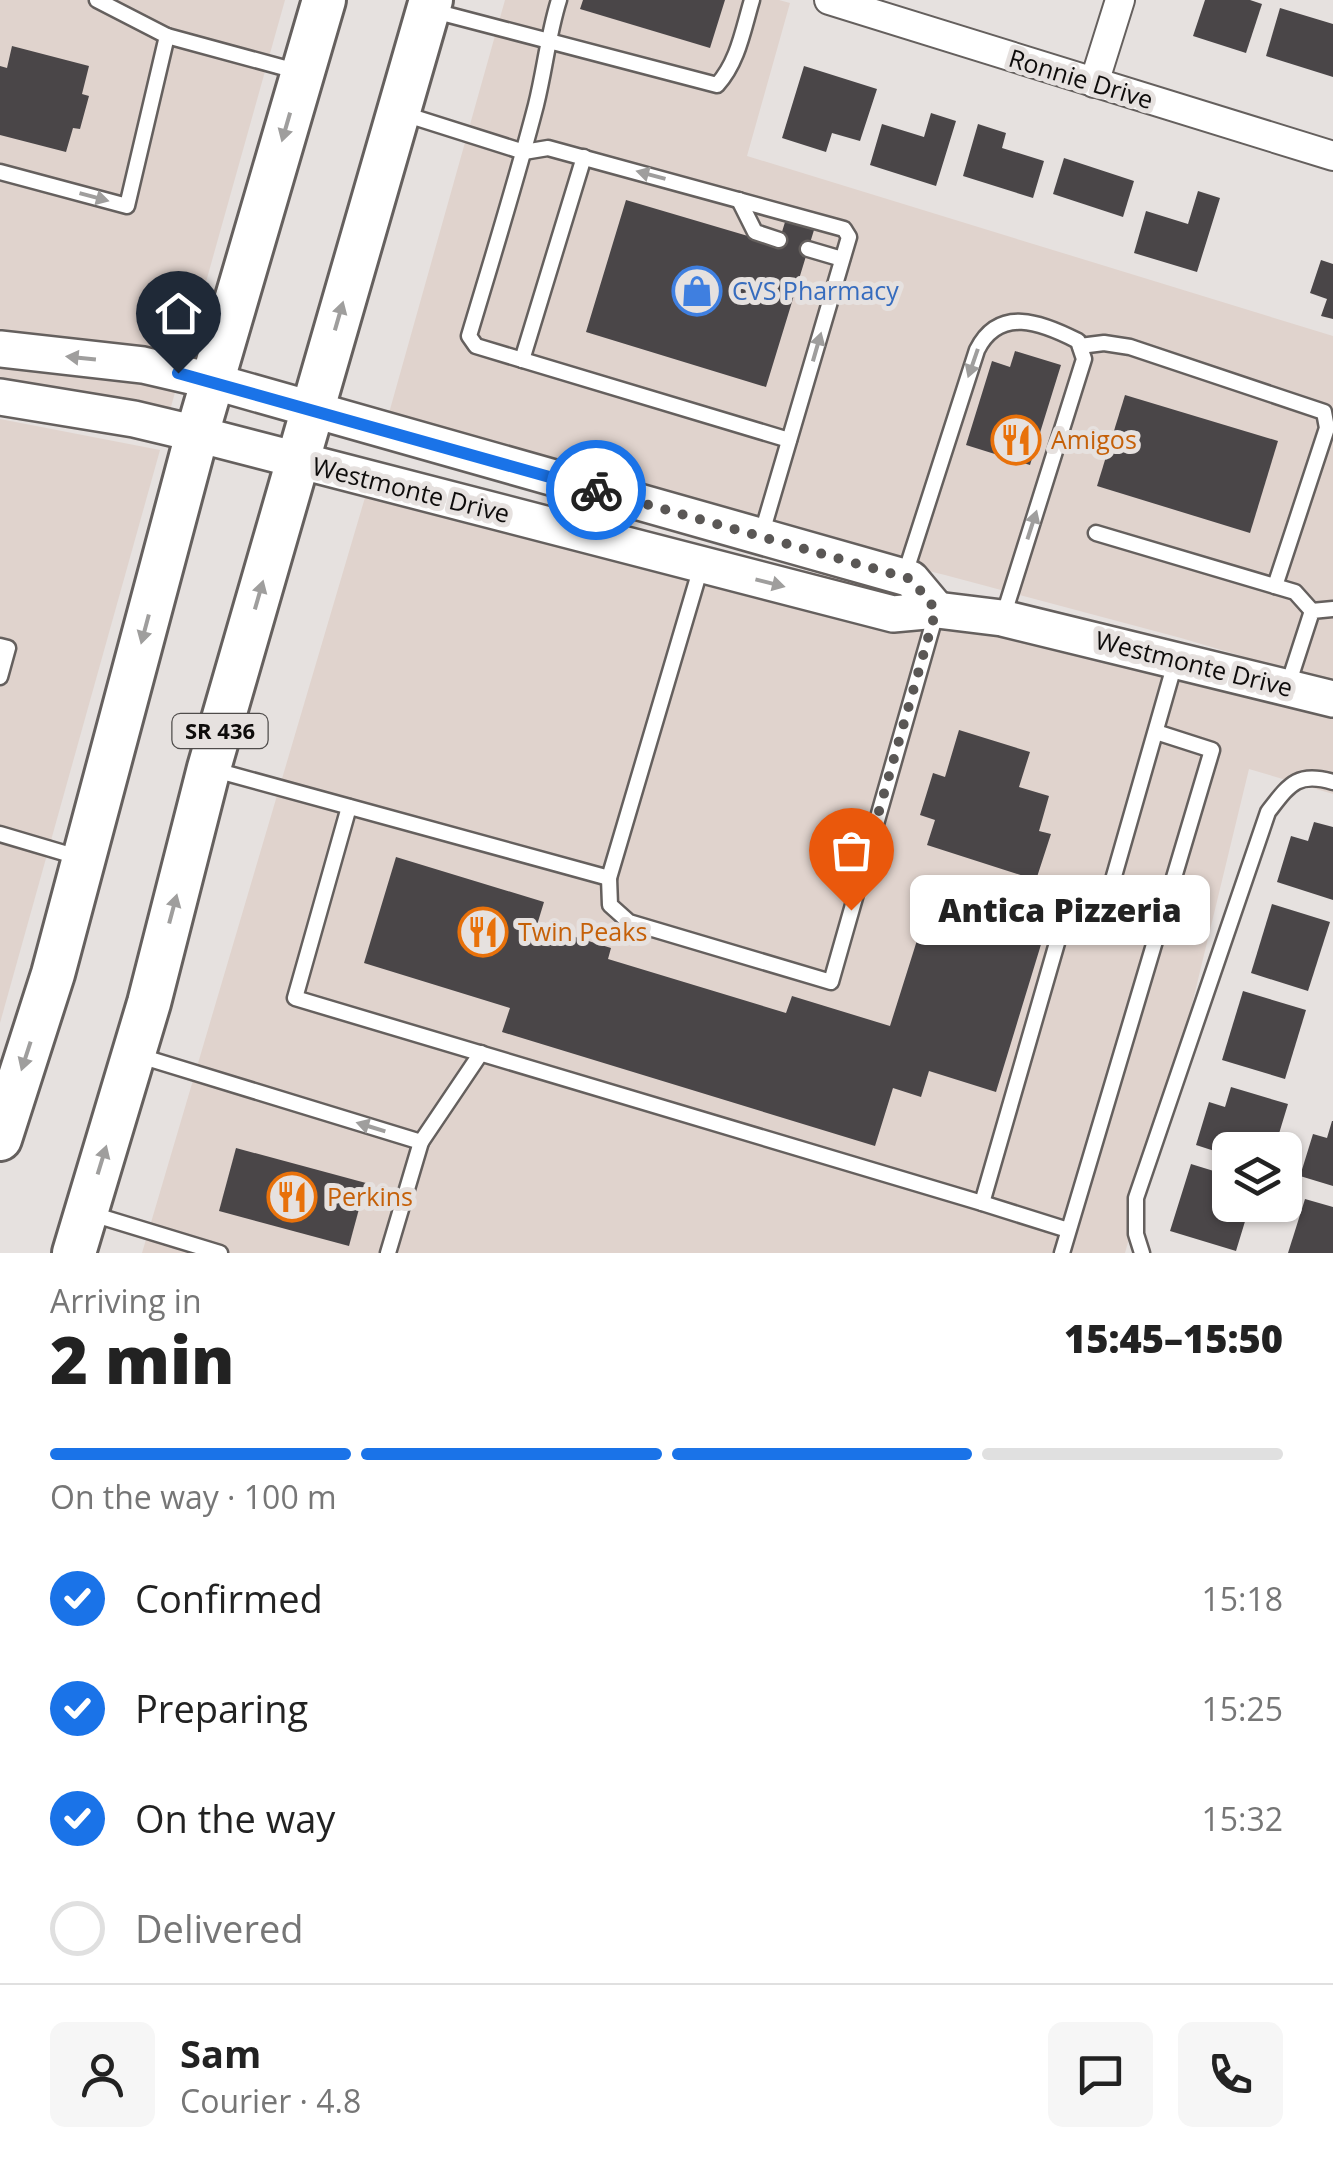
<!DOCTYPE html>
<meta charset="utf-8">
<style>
body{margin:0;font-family:"Open Sans",sans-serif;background:#f6f6f6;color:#222;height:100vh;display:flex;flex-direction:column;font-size:38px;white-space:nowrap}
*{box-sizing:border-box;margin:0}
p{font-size:32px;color:#767676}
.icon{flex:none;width:55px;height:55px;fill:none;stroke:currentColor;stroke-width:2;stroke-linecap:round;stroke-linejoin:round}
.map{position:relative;height:1253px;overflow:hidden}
.panel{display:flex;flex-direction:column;background:#fff;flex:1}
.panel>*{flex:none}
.fabs{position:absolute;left:1212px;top:1132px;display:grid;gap:20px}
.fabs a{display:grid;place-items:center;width:90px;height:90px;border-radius:15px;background:#fff;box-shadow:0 2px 8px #0004;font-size:50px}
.pin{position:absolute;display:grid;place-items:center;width:85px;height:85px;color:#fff;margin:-102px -42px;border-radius:50% 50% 50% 0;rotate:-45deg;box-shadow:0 0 10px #0007}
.pin .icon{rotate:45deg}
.courier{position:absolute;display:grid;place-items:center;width:100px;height:100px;margin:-50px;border:8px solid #1a73e8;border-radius:50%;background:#fff;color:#222;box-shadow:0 2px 12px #0007}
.bubble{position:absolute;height:70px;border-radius:15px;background:#fff;box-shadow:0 2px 8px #0004;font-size:32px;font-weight:800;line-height:70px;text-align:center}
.overview em{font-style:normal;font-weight:800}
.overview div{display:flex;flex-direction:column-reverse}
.overview{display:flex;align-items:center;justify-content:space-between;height:170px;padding:0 50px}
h1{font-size:65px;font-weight:800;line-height:75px}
.bar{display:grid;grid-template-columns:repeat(4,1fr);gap:15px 10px;align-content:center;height:120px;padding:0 50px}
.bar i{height:12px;border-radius:8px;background:#e0e0e0}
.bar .active{background:#1a73e8}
.bar p{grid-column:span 4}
.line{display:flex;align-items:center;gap:25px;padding:0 50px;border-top:2px solid #e0e0e0}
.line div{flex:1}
.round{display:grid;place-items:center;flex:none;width:105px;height:105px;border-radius:15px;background:#f6f6f6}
ol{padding:0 50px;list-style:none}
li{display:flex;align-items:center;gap:30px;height:110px}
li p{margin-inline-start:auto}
li .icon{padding:10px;border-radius:50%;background:#1a73e8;color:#fff;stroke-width:4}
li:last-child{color:#767676}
li i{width:55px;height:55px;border:5px solid #e0e0e0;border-radius:50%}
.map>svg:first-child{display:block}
</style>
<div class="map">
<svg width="1333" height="1253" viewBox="0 0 1333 1253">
<rect width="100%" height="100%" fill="#e6e1df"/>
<!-- built -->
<g fill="#e0d3cd">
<path d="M0 0H285L167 421 0 389Z"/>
<path d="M505 0H779L790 3 747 156 1333 336V683L1181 638 945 575 382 438Z"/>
<path d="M0 419 160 450 0 1023Z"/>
<path d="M374 467 938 603 1333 714V794L1249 769 1172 1087 1125 1253H142Z"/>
</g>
<!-- building -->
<g fill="#4a4648">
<path d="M583 0H725L710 48 580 9Z"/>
<path d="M1205 0H1250L1262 4 1246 53 1193 36Z"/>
<path d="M1280 8 1333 24V77L1266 56Z"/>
<path d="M12 46 89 66 82 94 89 96 80 129 73 128 66 152 0 135V66L7 68Z"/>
<path d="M804 66 877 89 860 141 832 133 826 152 782 138Z"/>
<path d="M931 113 956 121 936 186 870 165 882 124 924 137Z"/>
<path d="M978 124 1006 133 1002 148 1044 161 1033 198 963 176Z"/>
<path d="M1064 158 1134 181 1123 217 1053 194Z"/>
<path d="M1198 191 1220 198 1197 272 1134 253 1146 211 1188 224Z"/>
<path d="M626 200 778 245 785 222 814 230 766 387 586 332Z"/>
<path d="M1321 260 1333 264V319L1321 316 1327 299 1310 293Z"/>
<path d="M1015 351 1061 365 1030 465 966 445 992 361 1010 367Z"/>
<path d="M1125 395 1278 441 1250 533 1097 486Z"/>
<path d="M959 730 1030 752 1019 787 1049 796 1039 831 1051 834 1036 880 927 845 935 820 920 815 933 773 945 777Z"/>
<path d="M1314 822 1333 827V900L1277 882 1291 836 1308 841Z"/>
<path d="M396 857 544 902 537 925 611 948 608 959 786 1013 792 996 890 1026 936 880 1050 915 996 1092 929 1071 921 1097 893 1088 875 1146 502 1032 510 1008 364 963Z"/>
<path d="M1272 904 1330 922 1308 991 1251 973Z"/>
<path d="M1243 991 1306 1010 1285 1079 1222 1060Z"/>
<path d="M1231 1087 1288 1104 1274 1150H1230V1156L1196 1145 1209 1102 1225 1107Z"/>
<path d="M1332 1121H1333V1186L1300 1176 1313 1134 1327 1138Z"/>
<path d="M236 1148 366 1183 349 1246 219 1211Z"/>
<path d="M1191 1164 1230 1176V1205H1250L1236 1251 1170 1231Z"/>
<path d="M1305 1199 1333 1207V1253H1288Z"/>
</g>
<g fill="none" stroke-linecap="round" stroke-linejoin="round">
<!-- service casing -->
<g stroke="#65605e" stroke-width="19">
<g id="service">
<path d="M559 0C548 35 545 69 536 105 516 182 492 259 469 336L476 346 789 440"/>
<path d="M434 11 717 85C738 62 743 30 752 0"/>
<path d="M167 36 296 71"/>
<path d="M404 114 524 152 548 148 844 229 849 237 761 536"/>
<path d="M0 172 127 206 167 36 97 0"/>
<path d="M739 200 755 232 779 240"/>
<path d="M808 249 842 259"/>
<path d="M1080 346 1104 343 1130 347 1324 412 1327 428 1275 586"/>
<path d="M522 360 584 157"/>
<path d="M1096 533 1295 592 1312 611"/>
<path d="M904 577 977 350C999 306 1041 322 1078 341L1084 359 1003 617"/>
<path d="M0 646 8 648 0 677"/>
<path d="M1288 685 1312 611 1333 609"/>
<path d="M215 770 609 878 701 567"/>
<path d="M349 807 295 998 982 1203 1059 936 1102 918 1175 663"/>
<path d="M0 834 81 858"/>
<path d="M609 878 610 905 629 922 831 982 937 610"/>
<path d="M140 1056 421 1142 388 1253"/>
<path d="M421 1142 481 1053"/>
<path d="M982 1203 1068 1230"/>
<path d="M92 1214 220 1253"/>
<path d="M1062 1253 1212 750 1156 732"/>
<path d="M1142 1253 1136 1234V1198L1268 812C1289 785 1297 771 1333 782"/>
</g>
</g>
<!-- minor casing -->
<g stroke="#65605e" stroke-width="32">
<g id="minor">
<path d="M829 0 1333 156"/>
<path d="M1094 83 1120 0"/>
</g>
</g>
<!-- tertiary casing -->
<g stroke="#65605e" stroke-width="40">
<g id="tertiary">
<path d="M0 349 143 365 212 381 911 579 937 610"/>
<path d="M0 397 134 419 197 434 893 614 937 610 1002 618 1333 699"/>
</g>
</g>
<!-- primary casing -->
<g stroke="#65605e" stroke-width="48">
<g id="primary">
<path d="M0 1139 53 974 197 434 324 0"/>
<path d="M74 1253 149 1003 209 768 431 0"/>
</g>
</g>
<!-- service -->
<use href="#service" stroke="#fff" stroke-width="14"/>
<!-- minor -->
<use href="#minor" stroke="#fff" stroke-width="28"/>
<!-- tertiary -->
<use href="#tertiary" stroke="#fff" stroke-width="35"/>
<!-- primary -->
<use href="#primary" stroke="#fff" stroke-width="42"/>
</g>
<!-- one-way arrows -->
<defs><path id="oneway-solid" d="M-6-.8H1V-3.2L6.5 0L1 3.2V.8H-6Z" transform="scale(2.5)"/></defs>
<g fill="#9f9e9d">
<use href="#oneway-solid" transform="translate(286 127) rotate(106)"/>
<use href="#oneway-solid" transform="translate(651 175) rotate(-165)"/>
<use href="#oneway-solid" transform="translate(94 197) rotate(15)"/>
<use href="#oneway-solid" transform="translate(339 316) rotate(-74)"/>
<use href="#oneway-solid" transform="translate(817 347) rotate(-74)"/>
<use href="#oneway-solid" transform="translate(81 358) rotate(-174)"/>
<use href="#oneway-solid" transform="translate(973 363) rotate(109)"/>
<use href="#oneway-solid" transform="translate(1032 525) rotate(-72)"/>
<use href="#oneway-solid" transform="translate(770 583) rotate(14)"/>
<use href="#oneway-solid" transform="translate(259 595) rotate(-74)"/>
<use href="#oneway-solid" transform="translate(145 629) rotate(105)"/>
<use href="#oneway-solid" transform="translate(173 909) rotate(-75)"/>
<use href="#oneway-solid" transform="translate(26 1056) rotate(108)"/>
<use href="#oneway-solid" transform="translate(371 1127) rotate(-163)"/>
<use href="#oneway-solid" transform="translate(102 1160) rotate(-73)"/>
</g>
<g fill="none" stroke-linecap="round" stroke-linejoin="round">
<!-- done -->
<path stroke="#5a5755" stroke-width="10" stroke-dasharray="0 18" d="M596 490 911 579 936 610 851 910"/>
<!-- route -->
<path stroke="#1a73e8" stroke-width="12" d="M178 373 596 490"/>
</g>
<!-- icons -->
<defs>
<g id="shop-ring" transform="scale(2.5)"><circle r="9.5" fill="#e6e1df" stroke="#3f7fe0" stroke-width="1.5"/><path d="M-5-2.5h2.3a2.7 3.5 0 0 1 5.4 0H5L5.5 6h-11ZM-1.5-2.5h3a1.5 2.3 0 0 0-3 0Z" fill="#3f7fe0"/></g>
<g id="restaurant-ring" transform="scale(2.5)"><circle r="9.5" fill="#e6e1df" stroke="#e8710a" stroke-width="1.5"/><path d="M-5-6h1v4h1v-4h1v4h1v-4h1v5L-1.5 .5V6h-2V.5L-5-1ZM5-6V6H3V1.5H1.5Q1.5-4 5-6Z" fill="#e8710a"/></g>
</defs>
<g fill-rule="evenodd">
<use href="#shop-ring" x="697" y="291"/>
<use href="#restaurant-ring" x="1016" y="440"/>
<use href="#restaurant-ring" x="483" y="932"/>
<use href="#restaurant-ring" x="292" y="1197"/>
</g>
<g text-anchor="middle" stroke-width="10" stroke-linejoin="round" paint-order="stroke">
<!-- shield labels -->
<rect fill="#e6e1df" stroke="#4f4c4b" stroke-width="2.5" x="172.5" y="714" width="95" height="34" rx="8"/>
<g font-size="22" font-weight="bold" fill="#0e0c0b">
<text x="220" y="739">SR 436</text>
</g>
<!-- street labels -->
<g font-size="25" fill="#0e0c0b" stroke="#e6e1df">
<text transform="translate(1081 79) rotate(17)" y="9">Ronnie Drive</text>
<text transform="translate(411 490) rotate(14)" y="9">Westmonte Drive</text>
<text transform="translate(1194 664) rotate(14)" y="9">Westmonte Drive</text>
</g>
<!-- shop labels -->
<g font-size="25" fill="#366cbe" stroke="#e6e1df" text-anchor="start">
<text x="732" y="300">CVS Pharmacy</text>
</g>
<!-- food labels -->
<g font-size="25" fill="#c56008" stroke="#e6e1df" text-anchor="start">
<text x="1051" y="449">Amigos</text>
<text x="518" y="941">Twin Peaks</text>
<text x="327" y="1206">Perkins</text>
</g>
</g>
</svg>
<div class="fabs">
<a><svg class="icon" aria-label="layers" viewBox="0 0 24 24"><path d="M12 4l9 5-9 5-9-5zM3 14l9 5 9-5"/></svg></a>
</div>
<div class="pin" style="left:851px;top:910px;background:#ea580c"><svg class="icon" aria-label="bag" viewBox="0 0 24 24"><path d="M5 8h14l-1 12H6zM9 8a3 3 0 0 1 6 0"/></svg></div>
<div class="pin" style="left:178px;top:373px;background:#1f2937"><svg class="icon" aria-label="home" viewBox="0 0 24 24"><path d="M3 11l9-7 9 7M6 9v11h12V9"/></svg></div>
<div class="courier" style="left:596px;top:490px"><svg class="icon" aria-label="bike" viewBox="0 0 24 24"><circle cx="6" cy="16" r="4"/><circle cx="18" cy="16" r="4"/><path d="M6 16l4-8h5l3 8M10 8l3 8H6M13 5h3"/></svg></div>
<div class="bubble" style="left:910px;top:875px;width:300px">Antica Pizzeria</div>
</div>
<section class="panel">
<div class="overview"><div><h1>2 min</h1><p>Arriving in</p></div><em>15:45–15:50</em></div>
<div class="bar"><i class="active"></i><i class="active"></i><i class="active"></i><i></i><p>On the way · 100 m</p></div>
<ol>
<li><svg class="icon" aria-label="check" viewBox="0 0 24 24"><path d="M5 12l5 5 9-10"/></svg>Confirmed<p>15:18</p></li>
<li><svg class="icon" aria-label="check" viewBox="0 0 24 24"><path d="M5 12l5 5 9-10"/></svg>Preparing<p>15:25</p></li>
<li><svg class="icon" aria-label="check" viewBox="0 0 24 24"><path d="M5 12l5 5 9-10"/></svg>On the way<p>15:32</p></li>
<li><i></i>Delivered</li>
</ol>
<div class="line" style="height:180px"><a class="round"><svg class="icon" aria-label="person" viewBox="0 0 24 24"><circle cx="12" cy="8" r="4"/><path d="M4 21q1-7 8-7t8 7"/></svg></a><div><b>Sam</b><p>Courier · 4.8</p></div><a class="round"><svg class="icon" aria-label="chat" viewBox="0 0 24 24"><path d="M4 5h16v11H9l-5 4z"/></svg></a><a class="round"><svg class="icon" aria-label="phone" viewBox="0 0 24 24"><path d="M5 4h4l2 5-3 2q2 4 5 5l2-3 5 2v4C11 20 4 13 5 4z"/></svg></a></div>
</section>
